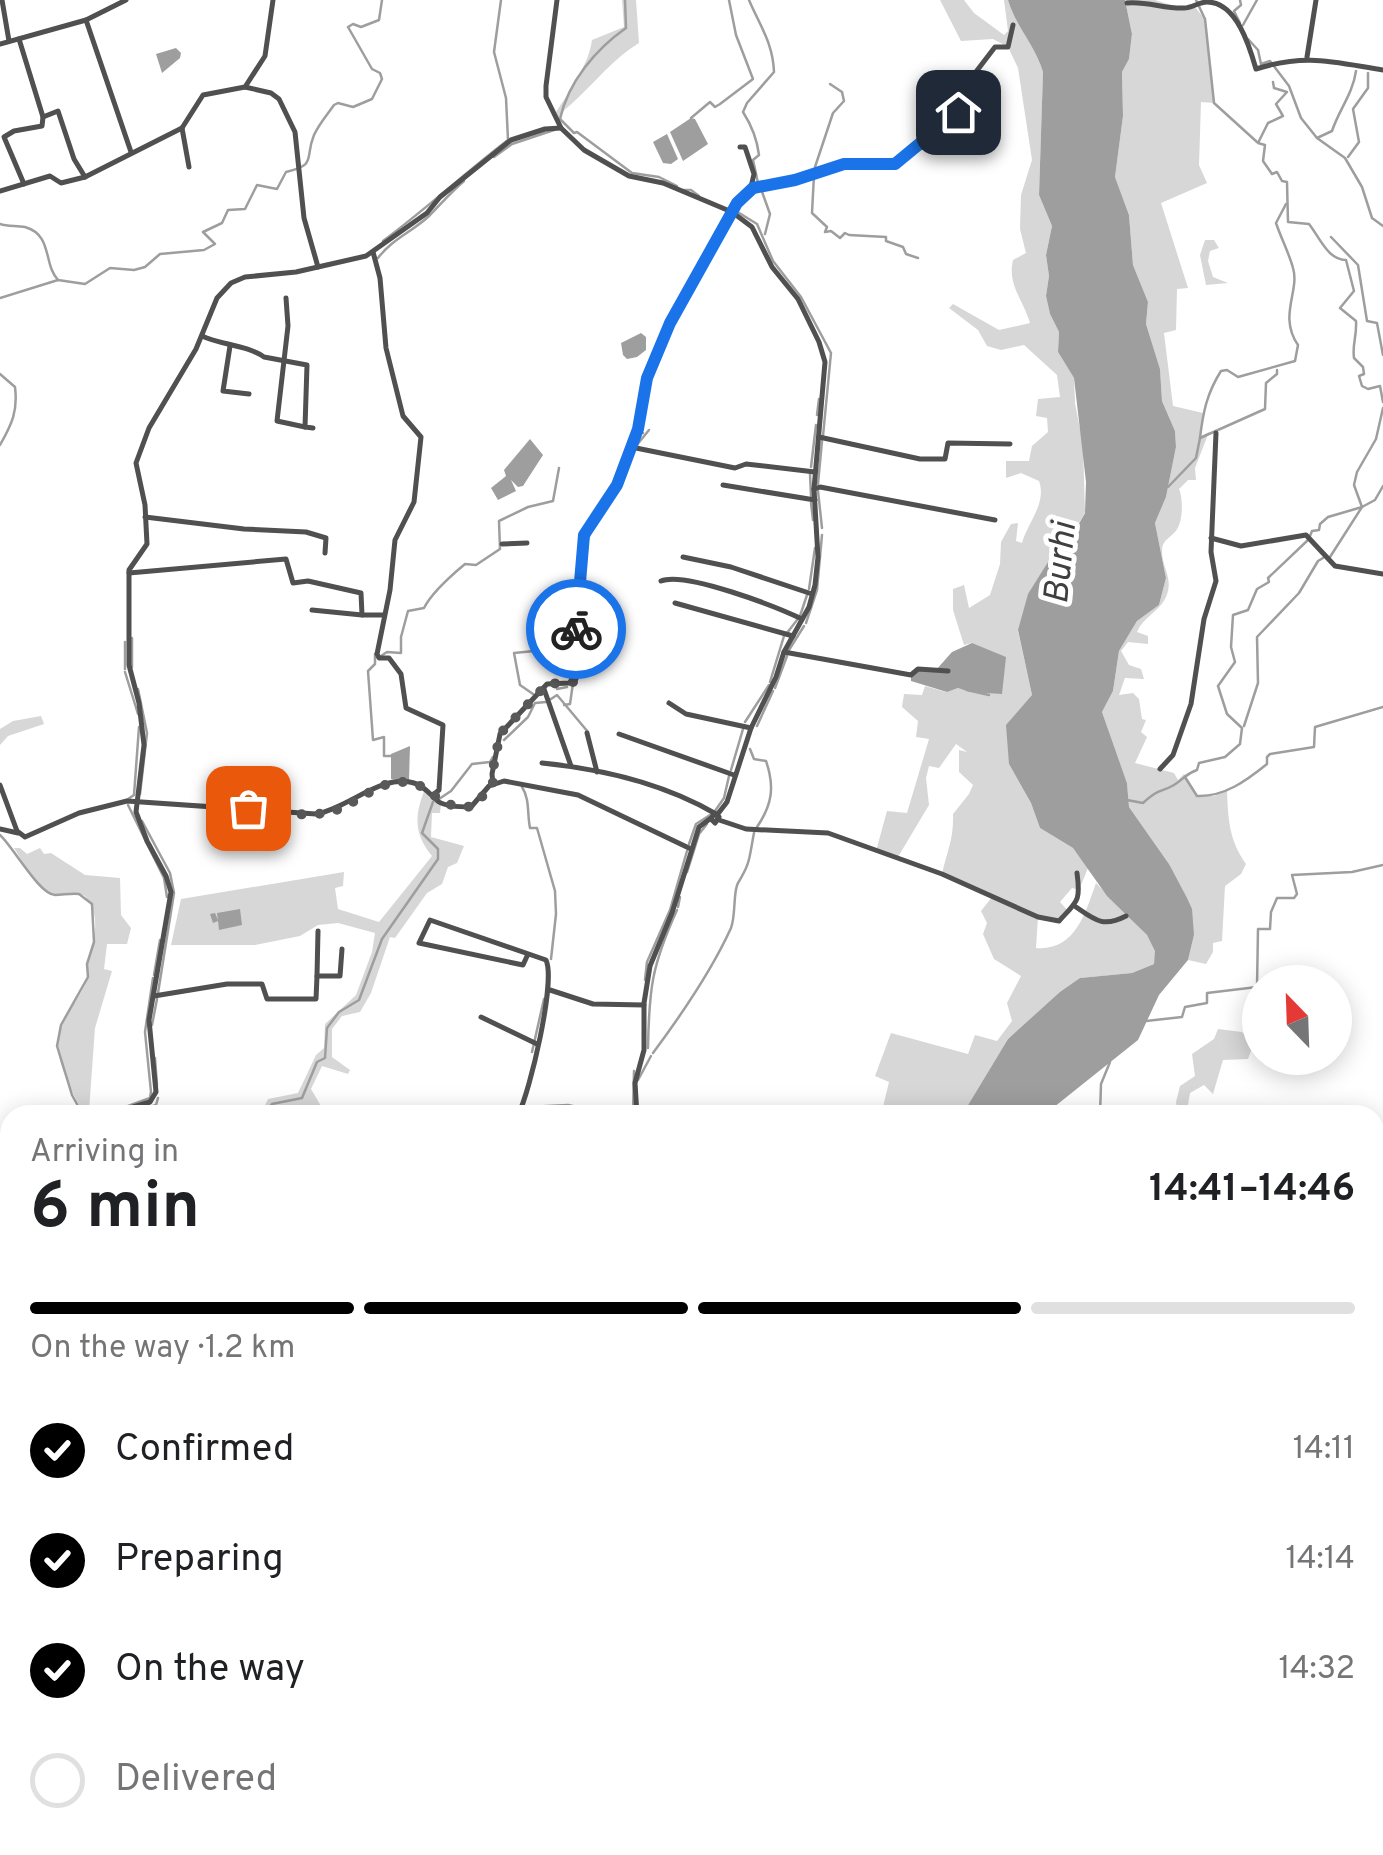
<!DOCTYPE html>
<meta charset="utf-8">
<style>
body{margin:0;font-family:Overpass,sans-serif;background:#f6f6f6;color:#202124;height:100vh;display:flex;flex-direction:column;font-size:38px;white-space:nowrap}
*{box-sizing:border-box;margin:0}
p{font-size:32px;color:#757577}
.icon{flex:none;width:55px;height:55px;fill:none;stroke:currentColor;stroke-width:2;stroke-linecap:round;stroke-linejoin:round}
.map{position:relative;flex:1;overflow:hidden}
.panel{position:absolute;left:0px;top:1105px;width:1385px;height:750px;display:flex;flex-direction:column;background:#fff;border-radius:30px 30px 0 0;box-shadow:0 5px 25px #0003}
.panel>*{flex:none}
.needle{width:65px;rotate:337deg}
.controls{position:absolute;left:1242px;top:965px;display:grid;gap:20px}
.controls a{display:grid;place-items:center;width:110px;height:110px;border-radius:50%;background:#fff;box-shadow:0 5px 25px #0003;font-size:50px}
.pin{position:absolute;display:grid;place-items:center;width:85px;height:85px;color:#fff;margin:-42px;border-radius:20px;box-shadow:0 5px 15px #0006}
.courier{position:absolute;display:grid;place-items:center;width:100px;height:100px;margin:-50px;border:8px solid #1a73e8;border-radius:50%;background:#fff;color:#222;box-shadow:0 2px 12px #0007}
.summary em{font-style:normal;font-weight:700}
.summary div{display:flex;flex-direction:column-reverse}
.summary{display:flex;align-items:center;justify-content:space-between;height:170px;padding:0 30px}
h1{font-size:65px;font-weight:700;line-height:75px}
.bar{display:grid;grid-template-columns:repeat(4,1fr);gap:15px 10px;align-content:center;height:120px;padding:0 30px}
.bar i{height:12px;border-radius:8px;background:#e0e0e0}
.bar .current{background:#000}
.bar p{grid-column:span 4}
ol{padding:0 30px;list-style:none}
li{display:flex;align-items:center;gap:30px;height:110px}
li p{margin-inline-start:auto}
li .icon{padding:10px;border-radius:50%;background:#000;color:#fff;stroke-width:4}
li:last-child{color:#757577}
li i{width:55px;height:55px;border:5px solid #e0e0e0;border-radius:50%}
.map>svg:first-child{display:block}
</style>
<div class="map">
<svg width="1383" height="1855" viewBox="0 0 1383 1855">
<rect width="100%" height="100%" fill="#fff"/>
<!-- green -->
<g fill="#d7d7d7">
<path d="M622 0H636L639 43C608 62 590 90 562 112L561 128 556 112C570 91 589 64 592 40L624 27Z"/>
<path d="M940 0H964L974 13 1004 35 1008 31 1004 0H1008C1016 27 1035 45 1043 72L1039 195 1052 226 1046 255 1049 276 1046 296 1050 314 1059 332 1058 352 1074 378 1075 403 1083 445 1085 512 1072 536 1048 562 1018 631 1032 695 1009 764 1031 803 1040 828 1073 848 1088 868 1079 890 1072 888 1060 902 1068 911 1059 921 1038 917 1036 948C1075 951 1085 914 1096 883L1147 935 1156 951 1154 964 1132 973 1080 978 1008 1039 962 1115H881L889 1082 875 1076 891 1033 968 1054 975 1035 997 1041 1012 1021 1007 1003 1021 976 994 959 983 934 987 923 981 911 992 897 942 874C947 851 954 839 953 814L969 794 973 785 959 772V750L967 752 956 744 939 768 929 766 926 778 929 805 898 857 876 851 887 811 907 813 929 739 916 737 918 721 902 707 904 694 922 695 925 686 946 692 958 688 967 690 972 643 964 645 953 610V589L964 585 969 608 990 595 1000 564 1001 542 1011 524 1018 523 1016 541 1022 543C1028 522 1047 503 1039 481L1021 473 1006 478V461H1029L1032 446 1048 432 1047 418 1036 416 1038 399 1060 397 1057 375 1024 345 1001 350 987 346 978 330 949 308 953 304 999 330 1030 323C1024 301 1007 285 1013 260L1026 253 1020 229 1021 195 1032 160 1018 68 1008 47 993 39 961 41Z"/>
<path d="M1125 0H1155L1184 9 1194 6 1205 19 1214 103 1201 102 1199 165 1207 183 1161 203 1188 288 1177 289 1176 330 1164 333 1173 406 1203 413 1201 436 1209 432 1195 468 1196 480H1188L1179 489C1183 498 1184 524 1174 533 1168 539 1162 541 1162 551 1162 569 1174 578 1166 597 1159 612 1143 617 1137 632L1148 636V644L1128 642 1121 651 1129 665 1141 669 1144 679 1125 678 1119 695 1133 693 1139 699 1142 719 1146 720 1141 732 1147 737 1135 763 1174 773 1178 780 1184 774 1197 796H1215L1227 790C1228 819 1229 840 1246 864L1241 874 1225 886 1222 941 1213 943V952L1206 964 1188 960 1194 935 1169 864 1129 807 1127 783 1102 712 1113 691 1119 651 1137 621 1159 605 1166 578 1155 523 1166 497 1176 447 1175 431 1162 401 1160 369 1146 324 1148 302 1133 265 1129 215 1115 177 1123 116 1122 72 1129 59 1132 34Z"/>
<path d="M1205 240H1214L1219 248 1210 251 1208 261 1213 277 1228 283 1206 285 1200 255Z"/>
<path d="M41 716 44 724 8 736 0 745V729L13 721Z"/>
<path d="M425 789 441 804 440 813H432L431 837 464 846 457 863 448 867 442 884 427 893 395 938 390 937 371 993 360 1012 342 1016 332 1029V1057L350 1070 348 1074 322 1066 311 1089 321 1106 314 1115H288L287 1105 275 1106 267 1115H260L268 1099 298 1093 316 1055 324 1048 325 1024 356 995 372 952 375 933 338 923 318 925 300 936 255 945H171L181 899 344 872 343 886 335 888 338 909 379 922 432 856C414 834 414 816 425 789Z"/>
<path d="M14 848H20L27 854 40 848 44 854 51 853 85 875 120 878 121 915 131 928 127 944H107L104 969 112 971 95 1028 89 1111 84 1115C75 1096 56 1064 58 1042 60 1020 75 1005 85 985 89 977 85 971 88 963 94 942 102 915 85 896 73 892 62 897 51 894 35 890 23 861 14 848Z"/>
<path d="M1218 1029 1242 1032 1252 1042 1260 1039V1048H1252L1248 1059 1223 1060 1213 1094 1204 1085 1190 1093 1188 1105 1199 1109 1201 1115H1178L1176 1102 1180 1086 1195 1076 1192 1054 1214 1039Z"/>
<path d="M450 1845H522L515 1855H457Z"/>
<path d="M587 1845H628L629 1850 624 1855H582Z"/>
</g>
<!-- water -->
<g fill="#9e9e9e">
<path d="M1008 0H1125L1132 34 1129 59 1122 72 1123 116 1115 177 1129 215 1133 265 1148 302 1146 324 1160 369 1162 401 1175 431 1176 447 1166 497 1155 523 1166 578 1159 605 1137 621 1119 651 1113 691 1102 712 1127 783 1129 807 1169 864 1187 898 1192 909 1194 935 1188 960 1159 995 1138 1040 1044 1115H962L1008 1039 1060 992 1080 978 1132 973 1154 964 1155 951 1147 935 1107 896 1073 848 1040 828 1031 803 1009 764 1006 725 1032 695 1018 630 1028 594 1048 562 1072 536 1085 513 1086 482 1074 378 1058 352 1059 332 1050 314 1046 296 1049 276 1046 255 1052 226 1039 195 1043 72C1035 45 1016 27 1008 0Z"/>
<path d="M176 48 181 53 180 58 162 73 156 54Z"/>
<path d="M691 118 695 119 708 144 683 161 670 132Z"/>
<path d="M667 134 678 159 671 164 663 163 653 142Z"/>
<path d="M641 333 646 337V350L637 357 627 359 623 355 621 343Z"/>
<path d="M530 439 543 455 523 486 518 487 511 480 516 491 498 500 491 488 506 476 504 470Z"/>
<path d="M972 643 1006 657 1002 694 970 692 958 688 947 692 911 681V675L918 669 936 670 952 652Z"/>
<path d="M410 746 409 780 391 779V754Z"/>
<path d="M240 909 242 925 219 930 218 921 213 923 210 914 215 913 218 920 217 913Z"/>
<path d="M522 1845H587L582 1855H515Z"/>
</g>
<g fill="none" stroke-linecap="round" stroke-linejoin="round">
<!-- stream -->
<g stroke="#9e9e9e" stroke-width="2.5">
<path d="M625 0 626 28C596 49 568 82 560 119L574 133 577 132 632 173 659 177 677 186"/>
<path d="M749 0C760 26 773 43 774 72L747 103 743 112C752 126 757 139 759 155L753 160 758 183"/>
<path d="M1196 0 1205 19 1214 103 1257 142"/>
<path d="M1240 0 1241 5 1234 11 1240 23"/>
<path d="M1243 25 1257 0"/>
<path d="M1248 39 1258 50 1261 64 1270 61 1289 86 1301 118 1317 138 1345 158 1362 187 1372 218 1383 226"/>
<path d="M1273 82 1274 88 1287 92 1276 104 1283 116 1268 123 1258 143 1265 145 1263 161 1272 174 1277 172 1282 181 1287 182 1288 222 1309 224C1320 238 1328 260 1346 260L1354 291 1340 308 1356 321C1357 337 1352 344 1354 358L1363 367 1364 374 1359 376 1362 386 1368 389 1380 386 1383 402"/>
<path d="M691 118 710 102 715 107 720 104 753 79 736 35 729 0"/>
<path d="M1317 138 1332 131C1339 110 1353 93 1356 71"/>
<path d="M494 157 512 144 554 130"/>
<path d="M1348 157 1359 142 1353 109 1368 88V73"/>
<path d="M815 167 833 113 844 101 842 92 830 84"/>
<path d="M814 175 812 213 827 227 825 232 831 231 840 238 845 233 849 235 886 237V241L903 247 906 254 918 258"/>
<path d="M761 189 770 214 765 234"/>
<path d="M684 190H691L699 196"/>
<path d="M736 211 757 224 773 261 801 297 831 353 823 436"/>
<path d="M0 224C8 227 17 225 25 227 53 235 43 264 58 280"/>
<path d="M1331 237 1358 265 1367 321 1377 323 1383 355"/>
<path d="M383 241C426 209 465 173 508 140L506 98 494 52 501 0"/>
<path d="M378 258C392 239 412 232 429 216 441 204 451 192 464 181"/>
<path d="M0 298 58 280 85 284 110 268 134 270 145 267 160 254 204 250 215 244 203 232 222 223 228 210 245 209 257 185 277 189 286 172C318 164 304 159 314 135 319 124 327 115 334 105L338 103 353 107 372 99 382 79 380 73 372 69 348 27 353 24 361 27 379 20 382 0"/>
<path d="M0 374 15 387C18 411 12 424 0 445"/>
<path d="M817 415 819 399"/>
<path d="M1200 438C1203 412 1207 393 1221 371L1227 370 1238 377 1295 361 1298 345C1278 316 1300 291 1293 268 1289 253 1281 238 1276 223L1286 204"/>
<path d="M636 446 649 430"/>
<path d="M811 467 816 425"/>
<path d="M619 472 633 431 643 433"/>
<path d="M810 474 811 496"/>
<path d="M818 484 822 441"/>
<path d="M1168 487 1196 458 1200 438 1265 409 1266 383 1277 374V370"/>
<path d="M818 491 822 528"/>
<path d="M811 503 813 520"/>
<path d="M584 531 591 520"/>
<path d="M1310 536 1312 531 1319 530 1320 524 1328 517 1362 507 1354 485 1357 472 1376 439 1383 408"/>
<path d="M585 549 590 533 620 485"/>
<path d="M579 552 581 536"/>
<path d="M1330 557 1362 507 1375 500 1383 486"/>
<path d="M809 589 815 548"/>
<path d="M581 590 584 557"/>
<path d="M800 616 807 595"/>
<path d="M806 623 817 590 822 535"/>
<path d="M787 633 797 620"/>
<path d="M125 642V669"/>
<path d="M789 650 804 626"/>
<path d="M375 654V664L368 671 373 740 384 737V756H392"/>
<path d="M381 656 387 652 401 653V637L408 611 424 608C431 594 453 574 465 564L476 565 500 549 499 521 528 507 553 501 559 468"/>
<path d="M132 667V638"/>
<path d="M125 672 138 714"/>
<path d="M570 679 574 653"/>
<path d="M770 682 784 636"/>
<path d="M775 688 787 656"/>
<path d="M138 689 147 733 140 794"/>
<path d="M557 689 567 687"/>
<path d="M967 690 989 695"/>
<path d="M533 694 520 685 514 653 534 651 542 623"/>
<path d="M551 699 557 695 588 732"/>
<path d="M564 705 570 704 573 683"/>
<path d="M745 722 769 685"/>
<path d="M757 726 773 691"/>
<path d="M1244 726 1258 683 1257 637 1299 593 1318 561 1323 558"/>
<path d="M504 740 528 717 535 703 546 702"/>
<path d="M750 749 754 759 766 761C775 787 772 805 757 827"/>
<path d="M731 770 743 729"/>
<path d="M1185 777 1197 796C1224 797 1246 781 1267 764V757L1270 754 1314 747 1315 727 1383 707"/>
<path d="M522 787C530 799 527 814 530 828H537L555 891 556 914 551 959"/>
<path d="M128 799 134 795 139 727"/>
<path d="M439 799 451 791 472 764 490 762 493 757"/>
<path d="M1127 800 1143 803C1159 788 1160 793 1174 785 1184 779 1185 774 1197 770L1199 763 1225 757 1240 744 1242 728 1227 714 1218 686 1235 662 1231 647 1233 615 1248 610 1257 589 1269 582 1268 578 1308 540"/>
<path d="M128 805 164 878 167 897"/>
<path d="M715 811 724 798 729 776"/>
<path d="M142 821 170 873 174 893 158 993"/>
<path d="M0 835C14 848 39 894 55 895 63 895 71 893 79 894L92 904 94 942 87 964 88 977 61 1025 57 1046 72 1095 83 1115"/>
<path d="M689 844 696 824 710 815"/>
<path d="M687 872 699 834 707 824"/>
<path d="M678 907 680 897"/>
<path d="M154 975 160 940"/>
<path d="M645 980 647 962 670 910 687 851"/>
<path d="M1146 1021 1182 1017 1185 1007 1207 1003V993L1257 987 1258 929H1270L1271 912 1277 898H1294L1297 894 1292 875 1352 872 1383 865"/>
<path d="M152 1025 157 999"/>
<path d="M648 1048C649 988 652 965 677 910"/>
<path d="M532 1052 544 999"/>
<path d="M653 1053C682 1014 711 972 731 928 736 915 733 891 738 883 751 862 749 858 754 833"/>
<path d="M155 1058 157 1085"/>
<path d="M638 1080 651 1056"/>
<path d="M527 1107 568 1105 613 1115"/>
<path d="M119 1115 120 1109 150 1098 151 1092 145 1032 153 978"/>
<path d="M127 1115 156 1105 158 1098"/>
<path d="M263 1115 272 1104 302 1098 317 1062 325 1058 327 1028 339 1012 359 1000 382 939 438 859V849L422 833 433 802"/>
<path d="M522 1115 523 1113"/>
<path d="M618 1115 631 1109"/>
<path d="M633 1115 634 1071"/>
<path d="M1100 1115 1101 1084 1110 1062"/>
<path d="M1375 1155 1383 1149"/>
<path d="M1375 1286 1383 1284"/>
<path d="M1376 1309 1383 1294"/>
<path d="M194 1855 195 1845"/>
<path d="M392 1855 397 1846"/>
<path d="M723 1855 726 1845"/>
<path d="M951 1855 957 1845"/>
</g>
<!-- minor -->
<g stroke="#505050" stroke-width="5">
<path d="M2 0 9 41"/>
<path d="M557 0 546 86V97L561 128 584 150 629 176 663 183 732 212 752 227 772 267 798 299 819 342 825 362 814 489 818 557 815 585 809 607 784 652 776 677 751 728 727 802 717 815"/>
<path d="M1127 3C1147 1 1165 9 1184 8 1192 8 1199 2 1207 2 1237 2 1250 48 1256 69 1306 53 1333 62 1383 70"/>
<path d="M86 20 131 152"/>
<path d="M19 39 43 117 58 111 74 159 85 177"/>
<path d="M0 44 86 20 126 0"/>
<path d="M1307 57 1316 0"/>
<path d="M245 87 271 93 279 99 295 132 304 218 318 267"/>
<path d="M182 128 189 167"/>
<path d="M740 147H745L754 174 751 187"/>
<path d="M24 184 4 137 14 131 42 126 43 117"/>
<path d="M0 191 50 176 61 183 85 177 182 128 203 95 245 87 265 56 273 0"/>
<path d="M373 252 380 278 386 348 403 416 421 437 414 502 395 540 390 590 377 654 379 658H389L401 674 406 708 443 725 439 790 433 795"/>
<path d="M286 298 288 326 277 421 305 427"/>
<path d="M202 336C221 345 247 345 264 357L307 365 305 427 313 428"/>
<path d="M230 346 223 391 249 394"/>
<path d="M819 437 920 459H945L948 443 1010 444"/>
<path d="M631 447 735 468 746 464 815 472"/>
<path d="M723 485 815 500"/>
<path d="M814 489 820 487 995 520"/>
<path d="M145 517 244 529 306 532 326 538 325 553"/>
<path d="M1211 538 1241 546 1306 535 1335 566 1383 574"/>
<path d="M502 544 527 543"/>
<path d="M683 557 731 567 812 594"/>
<path d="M129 573 286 559 293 583 308 581 361 593 362 615H384"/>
<path d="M661 581C685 571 777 607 802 619"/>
<path d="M675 603 793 636"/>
<path d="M312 610 362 615"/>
<path d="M784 652 911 675 918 669 948 671"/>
<path d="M544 689 571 766"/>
<path d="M669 703 686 714 751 728"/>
<path d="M587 733 597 772"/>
<path d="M619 734 734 775"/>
<path d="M542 763C601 769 665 784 716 814"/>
<path d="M1160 769 1173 755 1191 704 1204 619 1216 581 1211 552 1216 433"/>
<path d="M493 784 492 774 500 734 547 684 569 683 576 679 579 568 585 535 617 485 638 429 648 373 670 323 737 203 753 187 795 180 844 164H895L958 112 959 94 995 47H1008L1013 25"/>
<path d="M0 785 17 831 25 837 79 813 127 801 316 814C347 809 382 773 414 783 425 786 431 796 439 802 447 807 462 807 471 807L489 786 504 781 578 795 691 849"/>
<path d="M714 814 719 817 715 823 711 819Z"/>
<path d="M719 820 746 829 828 833 942 874 1038 917 1059 921C1077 901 1081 902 1077 873"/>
<path d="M0 829 18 833"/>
<path d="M1076 907C1095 920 1103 928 1126 916"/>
<path d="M317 976 318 931"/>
<path d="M550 990 593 1004 644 1005"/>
<path d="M154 996 227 984H262L267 999H316L317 976H340L342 949"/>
<path d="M481 1017 537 1044"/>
<path d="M520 1110 554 1115"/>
<path d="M123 1115 130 1108 150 1102 156 1092 149 1020 171 892 166 876 147 841 136 812 144 745 139 703 129 665V570L147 544 145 505 136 463 149 428 196 349 217 298 231 283 245 277 296 272 366 256 427 213 440 197 511 140 545 129 561 128"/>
<path d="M518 1115C530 1092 556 981 546 960L430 920 419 943 523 965 528 954"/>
<path d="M637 1115 635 1083 644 1050V1003L650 966 672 913 699 827 711 818"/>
<path d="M1375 1160 1383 1154"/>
<path d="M0 1168 10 1186"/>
<path d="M0 1313H10"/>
<path d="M0 1401 10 1392"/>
<path d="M0 1414 10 1408"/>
<path d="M9 1445H10"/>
<path d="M7 1466 10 1477"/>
<path d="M0 1515 10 1510"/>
<path d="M0 1582 10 1619"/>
<path d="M1375 1617 1383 1621"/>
<path d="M0 1762 10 1768"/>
<path d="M0 1781 10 1775"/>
<path d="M1375 1791 1383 1790"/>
<path d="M96 1845 105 1855"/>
<path d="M126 1845V1855"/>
<path d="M361 1845V1855"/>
<path d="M1166 1845 1168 1855"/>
<path d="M187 1847V1845"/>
<path d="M329 1848 344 1855"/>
<path d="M1167 1850 1234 1845"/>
<path d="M159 1855 160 1845"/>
<path d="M212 1855 214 1845"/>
<path d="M253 1855V1845"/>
<path d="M295 1855 297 1845"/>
<path d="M373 1855 374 1845"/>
<path d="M396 1855 400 1845"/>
<path d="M836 1855 837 1845"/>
<path d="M947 1855 954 1845"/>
<path d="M1271 1855 1351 1848V1845"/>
</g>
</g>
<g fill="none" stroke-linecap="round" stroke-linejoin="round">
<!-- done -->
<path stroke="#595959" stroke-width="10" stroke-dasharray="0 18" d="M248 808C273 811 308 819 333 811 357 804 377 781 404 782 433 783 437 812 474 806L493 784 492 774 500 734 547 684 574 682 576 629"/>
<!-- route -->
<path stroke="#1a73e8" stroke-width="12" d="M576 629 584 535 617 485 638 429 647 378 670 323 737 203 753 188 795 180 844 164H895L958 112"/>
</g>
<g text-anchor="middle" stroke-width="10" stroke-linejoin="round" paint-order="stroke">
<!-- water labels -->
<g font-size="35" font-style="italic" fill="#3f3f3f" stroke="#fff">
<text transform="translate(1059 563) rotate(-84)" y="12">Burhi</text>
</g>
</g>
</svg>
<div class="controls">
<a><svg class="needle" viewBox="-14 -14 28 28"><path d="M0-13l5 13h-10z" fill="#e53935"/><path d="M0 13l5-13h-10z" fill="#757577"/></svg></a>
</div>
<div class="pin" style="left:248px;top:808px;background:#ea580c"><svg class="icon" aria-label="bag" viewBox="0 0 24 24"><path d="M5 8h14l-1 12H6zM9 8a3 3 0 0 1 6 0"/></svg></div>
<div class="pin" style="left:958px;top:112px;background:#1f2937"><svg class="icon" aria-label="home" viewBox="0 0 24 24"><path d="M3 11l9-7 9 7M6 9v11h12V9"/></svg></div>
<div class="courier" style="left:576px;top:629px"><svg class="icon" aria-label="bike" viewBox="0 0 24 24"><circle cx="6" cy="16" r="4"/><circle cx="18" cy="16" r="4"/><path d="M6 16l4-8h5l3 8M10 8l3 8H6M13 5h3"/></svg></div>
<section class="panel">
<div class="summary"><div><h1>6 min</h1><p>Arriving in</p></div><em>14:41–14:46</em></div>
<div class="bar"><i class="current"></i><i class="current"></i><i class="current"></i><i></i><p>On the way · 1.2 km</p></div>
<ol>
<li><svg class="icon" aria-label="check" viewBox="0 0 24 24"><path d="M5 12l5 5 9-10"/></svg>Confirmed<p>14:11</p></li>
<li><svg class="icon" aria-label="check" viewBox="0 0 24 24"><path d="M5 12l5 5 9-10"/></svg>Preparing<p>14:14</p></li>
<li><svg class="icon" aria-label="check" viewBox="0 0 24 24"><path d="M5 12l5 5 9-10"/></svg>On the way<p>14:32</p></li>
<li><i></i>Delivered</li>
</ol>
</section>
</div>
